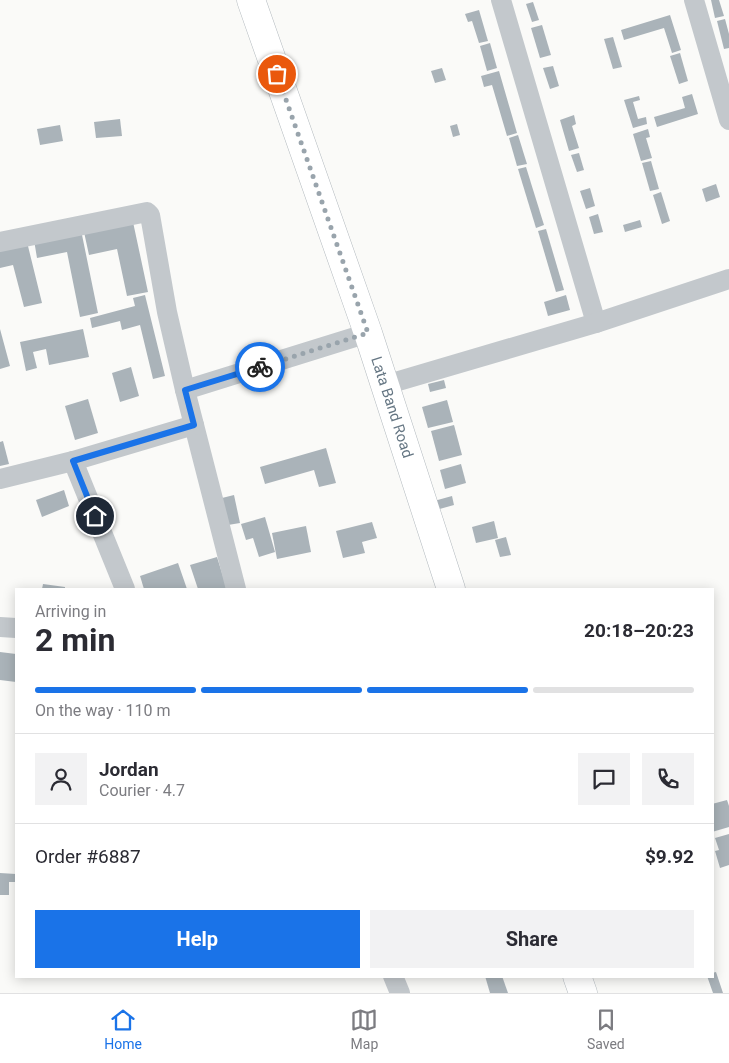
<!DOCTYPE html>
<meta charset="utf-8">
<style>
body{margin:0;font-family:Roboto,sans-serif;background:#f2f2f3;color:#2b2b33;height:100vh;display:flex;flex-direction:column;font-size:19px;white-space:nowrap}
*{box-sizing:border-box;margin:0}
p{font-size:16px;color:#7c7c81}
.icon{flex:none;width:28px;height:28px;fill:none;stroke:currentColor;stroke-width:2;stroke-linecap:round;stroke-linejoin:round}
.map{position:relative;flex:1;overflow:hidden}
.drawer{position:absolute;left:15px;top:588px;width:699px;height:390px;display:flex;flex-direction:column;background:#fff;border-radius:0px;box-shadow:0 2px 12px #0003}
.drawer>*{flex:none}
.pin{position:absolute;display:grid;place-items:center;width:42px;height:42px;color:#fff;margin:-21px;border:2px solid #fff;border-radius:50%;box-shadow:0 1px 5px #0007}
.courier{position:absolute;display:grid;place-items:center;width:50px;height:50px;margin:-25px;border:4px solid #1a73e8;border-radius:50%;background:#fff;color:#222;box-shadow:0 1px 6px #0007}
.head em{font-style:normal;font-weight:700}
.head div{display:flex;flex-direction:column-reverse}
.head{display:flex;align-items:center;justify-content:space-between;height:85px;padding:0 20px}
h1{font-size:32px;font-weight:700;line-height:38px}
.bar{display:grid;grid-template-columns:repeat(4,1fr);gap:8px 5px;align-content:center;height:60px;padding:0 20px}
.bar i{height:6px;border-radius:4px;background:#e1e1e2}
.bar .selected{background:#1a73e8}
.bar p{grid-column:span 4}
.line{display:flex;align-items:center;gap:12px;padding:0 20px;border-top:1px solid #e1e1e2}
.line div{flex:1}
.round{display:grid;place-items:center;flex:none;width:52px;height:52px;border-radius:0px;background:#f2f2f3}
.cta{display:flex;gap:10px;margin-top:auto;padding:10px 20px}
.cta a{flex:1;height:58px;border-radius:0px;background:#1a73e8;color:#fff;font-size:20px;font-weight:700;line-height:58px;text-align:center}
.cta a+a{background:#f2f2f3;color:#2b2b33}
.tab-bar{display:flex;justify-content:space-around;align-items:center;height:70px;border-top:1px solid #e1e1e2;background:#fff;font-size:14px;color:#7c7c81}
.tab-bar a{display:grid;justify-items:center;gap:2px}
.tab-bar .selected{color:#1a73e8}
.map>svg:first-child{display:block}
</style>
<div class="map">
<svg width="729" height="993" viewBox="0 0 729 993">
<rect width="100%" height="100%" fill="#fafaf8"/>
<!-- building -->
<g fill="#aab3b9">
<path d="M711 0H719L724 16 715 18Z"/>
<path d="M533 2 539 20 532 22 526 4Z"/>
<path d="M479 10 488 41 479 43 472 21 468 22 465 14Z"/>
<path d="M670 15 681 50 672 53 664 28 624 40 621 30Z"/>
<path d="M725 19 729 34V48L724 49 717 21Z"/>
<path d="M542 25 551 55 540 58 531 28Z"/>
<path d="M613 37 622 67 613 69 604 39Z"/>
<path d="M490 43 497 68 487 71 480 46Z"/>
<path d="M680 53 688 81 679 84 670 56Z"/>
<path d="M553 66 559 86 550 89 543 68Z"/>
<path d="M442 68 446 80 435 83 431 71Z"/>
<path d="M499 71 517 133 507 136 492 85 484 87 481 76Z"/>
<path d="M692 94 698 114 657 127 654 117 685 108 682 97Z"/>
<path d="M639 96 640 100 633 102 638 119 646 117 647 124 633 128 624 100Z"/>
<path d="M574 115 576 124 572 126 579 148 569 151 560 120Z"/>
<path d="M120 119 122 136 96 138 94 122Z"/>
<path d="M457 124 460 135 453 137 450 126Z"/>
<path d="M60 125 63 141 40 145 37 129Z"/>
<path d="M648 129 650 137 646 138 652 158 641 161 633 134Z"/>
<path d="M518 135 527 164 517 166 509 138Z"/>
<path d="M579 153 584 170 577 172 571 155Z"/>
<path d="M651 161 659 189 650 191 642 163Z"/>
<path d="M526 167 544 225 536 228 518 169Z"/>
<path d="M716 184 720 197 706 202 702 189Z"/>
<path d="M590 188 595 206 586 209 580 191Z"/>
<path d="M661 192 670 221 662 224 653 195Z"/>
<path d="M598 214 603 232 594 234 589 217Z"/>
<path d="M640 220 642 227 625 232 623 225Z"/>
<path d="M133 222 148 292 127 296 117 249 89 255 84 232Z"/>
<path d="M546 229 564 290 556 292 538 231Z"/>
<path d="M81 230 98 313 80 317 67 252 37 258 34 240Z"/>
<path d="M27 242 42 303 24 307 13 265 0 268V248Z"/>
<path d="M145 295 165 376 153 379 140 325 122 330 120 321 92 328 90 318 135 306 133 298Z"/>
<path d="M566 295 570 310 548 316 544 302Z"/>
<path d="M0 329 10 366 0 369Z"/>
<path d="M83 329 89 357 49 365 46 349 33 352 37 368 26 371 20 342Z"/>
<path d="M131 367 139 396 120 402 112 373Z"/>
<path d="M444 380 446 388 430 392 428 384Z"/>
<path d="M88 399 98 433 75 440 65 406Z"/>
<path d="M447 400 453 422 428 428 422 407Z"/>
<path d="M454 425 462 455 439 461 431 431Z"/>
<path d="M3 441 9 464 0 466V442Z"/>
<path d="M326 448 336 483 319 487 314 470 265 484 260 467Z"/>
<path d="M461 464 466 483 445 489 440 470Z"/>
<path d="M64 490 69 506 42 517 36 500Z"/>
<path d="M234 495 240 523 228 525 222 498Z"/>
<path d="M452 496 454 505 436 510 434 501Z"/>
<path d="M265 517 275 552 259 557 253 538 246 540 241 524Z"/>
<path d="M494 521 498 538 476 543 472 527Z"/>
<path d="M372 522 377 538 362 542 365 553 343 558 336 531Z"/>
<path d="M306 526 311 552 277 559 272 533Z"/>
<path d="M506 537 511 555 500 557 495 540Z"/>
<path d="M217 557 227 589H198L190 565Z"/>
<path d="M178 563 187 589H144L140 576Z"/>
<path d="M43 584 65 587V589H42Z"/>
<path d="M0 652 16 654V682L0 680Z"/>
<path d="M727 800 729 806V827L712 832V804Z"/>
<path d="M729 834V865L720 868 715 851 719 850 715 838Z"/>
<path d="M0 873 16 874V882H9V895H0Z"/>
<path d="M716 972 723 993H713L707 976H712V973Z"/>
<path d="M485 976H502L508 993H490Z"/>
</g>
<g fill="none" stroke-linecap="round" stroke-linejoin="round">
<!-- secondary casing -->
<g stroke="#b3babf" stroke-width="29">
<g id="secondary">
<path id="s1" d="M251 0 368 333 451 589"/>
<path d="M577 976 583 993"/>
</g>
</g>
<!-- minor -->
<g stroke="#c3c8cc" stroke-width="20">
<path d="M501 0 596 323"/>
<path d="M694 0 729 120"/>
<path d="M0 242 147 212 150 215 167 312 185 390"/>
<path d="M385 385 596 323 729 279"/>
<path d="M194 425 236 589"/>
<path d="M73 461 125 589"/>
<path d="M0 479 73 461 194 425 185 390 368 333"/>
<path d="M0 627 16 628"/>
<path d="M393 976 400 993"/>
</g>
<!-- secondary -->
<use href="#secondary" stroke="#fff" stroke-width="28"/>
</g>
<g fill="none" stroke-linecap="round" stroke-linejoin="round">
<!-- done -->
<path stroke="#99a4ac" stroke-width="5" stroke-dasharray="0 9" d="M260 367 368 333 277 74"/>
<!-- route -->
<path stroke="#1a73e8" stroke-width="6" d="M95 516 73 461 194 425 185 390 260 367"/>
</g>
<g text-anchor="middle" stroke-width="5" stroke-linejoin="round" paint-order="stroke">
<!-- street labels -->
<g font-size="15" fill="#657683" stroke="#fff">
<text dy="5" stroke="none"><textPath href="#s1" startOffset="431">Lata Band Road</textPath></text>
</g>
</g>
</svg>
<div class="pin" style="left:277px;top:74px;background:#ea580c"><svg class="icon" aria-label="bag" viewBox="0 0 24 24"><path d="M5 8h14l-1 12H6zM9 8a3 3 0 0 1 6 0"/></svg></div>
<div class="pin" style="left:95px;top:516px;background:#1f2937"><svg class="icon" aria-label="home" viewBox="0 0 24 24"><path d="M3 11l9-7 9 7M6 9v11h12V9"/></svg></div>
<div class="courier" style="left:260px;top:367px"><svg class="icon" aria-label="bike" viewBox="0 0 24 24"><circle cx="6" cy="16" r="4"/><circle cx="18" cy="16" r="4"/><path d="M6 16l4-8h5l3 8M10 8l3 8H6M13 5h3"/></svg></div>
<section class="drawer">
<div class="head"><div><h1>2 min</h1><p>Arriving in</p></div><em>20:18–20:23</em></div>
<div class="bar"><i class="selected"></i><i class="selected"></i><i class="selected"></i><i></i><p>On the way · 110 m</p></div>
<div class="line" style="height:90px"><a class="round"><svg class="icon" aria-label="person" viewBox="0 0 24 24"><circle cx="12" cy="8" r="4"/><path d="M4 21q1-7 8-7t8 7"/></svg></a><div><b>Jordan</b><p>Courier · 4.7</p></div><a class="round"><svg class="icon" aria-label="chat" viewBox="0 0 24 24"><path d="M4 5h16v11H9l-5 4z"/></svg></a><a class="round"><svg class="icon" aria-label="phone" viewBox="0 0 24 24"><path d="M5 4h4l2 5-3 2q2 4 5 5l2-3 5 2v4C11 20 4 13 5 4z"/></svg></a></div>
<div class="line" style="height:65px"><div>Order #6887</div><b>$9.92</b></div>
<div class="cta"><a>Help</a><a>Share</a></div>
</section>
</div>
<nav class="tab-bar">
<a class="selected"><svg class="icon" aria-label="home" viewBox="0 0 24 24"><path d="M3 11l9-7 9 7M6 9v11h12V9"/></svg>Home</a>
<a><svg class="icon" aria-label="map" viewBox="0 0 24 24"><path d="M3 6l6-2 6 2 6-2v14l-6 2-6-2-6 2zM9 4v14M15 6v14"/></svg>Map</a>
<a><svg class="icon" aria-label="saved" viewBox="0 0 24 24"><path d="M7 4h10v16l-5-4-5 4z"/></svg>Saved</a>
</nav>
